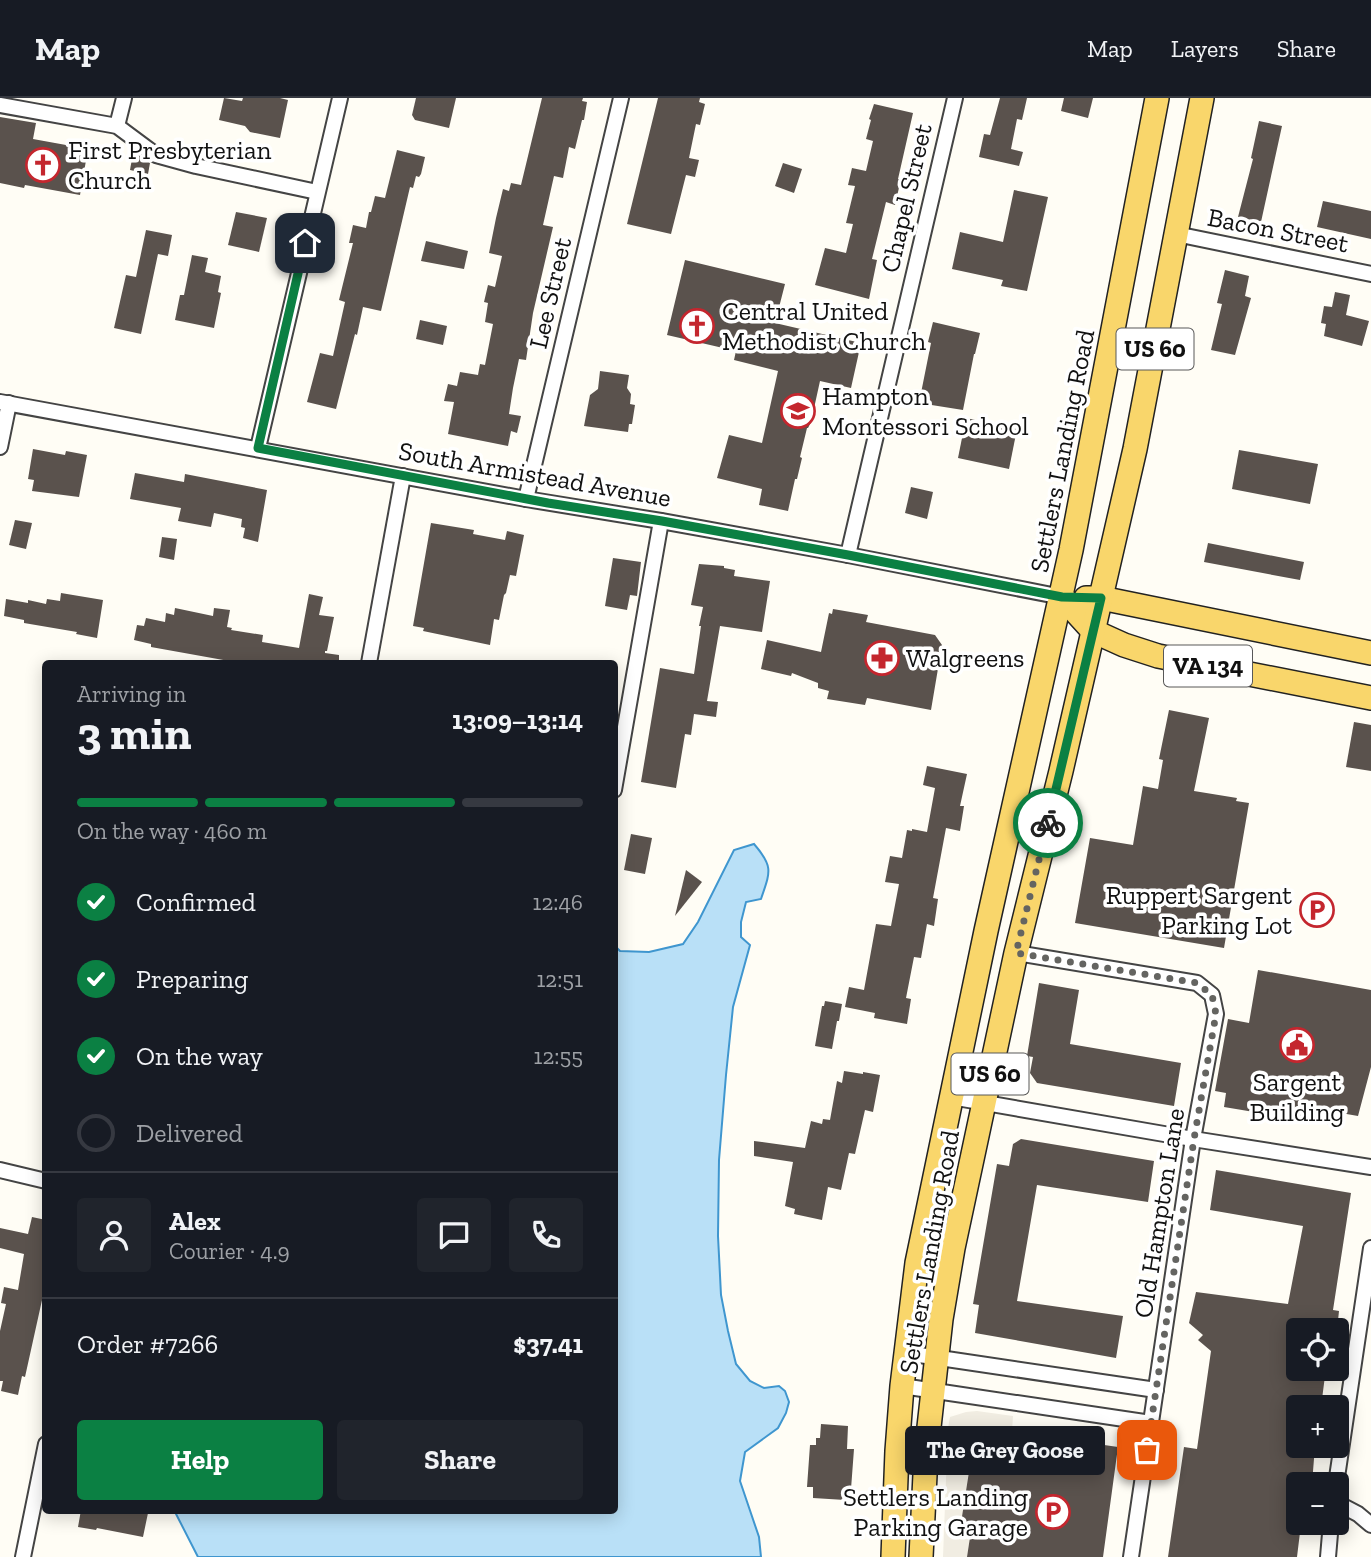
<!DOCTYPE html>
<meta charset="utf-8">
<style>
body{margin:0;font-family:"Zilla Slab",serif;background:#20242c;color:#f1f3f6;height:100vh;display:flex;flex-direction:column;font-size:26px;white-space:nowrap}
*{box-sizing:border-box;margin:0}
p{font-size:23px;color:#9ea1a6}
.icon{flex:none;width:38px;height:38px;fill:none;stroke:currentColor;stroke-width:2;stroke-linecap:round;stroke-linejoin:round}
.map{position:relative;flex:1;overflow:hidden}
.side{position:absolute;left:42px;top:562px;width:576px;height:854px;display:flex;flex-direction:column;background:#171b24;border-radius:7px;box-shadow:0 4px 18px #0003}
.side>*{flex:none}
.buttons{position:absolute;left:1286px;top:1220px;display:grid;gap:14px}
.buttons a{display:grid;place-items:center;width:63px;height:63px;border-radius:7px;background:#171b24;box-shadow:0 4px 18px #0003;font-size:35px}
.pin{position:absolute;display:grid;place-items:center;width:60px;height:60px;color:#fff;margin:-30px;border-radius:14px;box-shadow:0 4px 10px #0006}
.courier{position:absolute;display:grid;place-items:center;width:70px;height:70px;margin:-35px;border:5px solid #0b8043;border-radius:50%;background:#fff;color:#222;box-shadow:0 2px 9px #0007}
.bubble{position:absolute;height:49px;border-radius:7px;background:#171b24;box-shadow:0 4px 18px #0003;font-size:23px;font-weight:700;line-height:49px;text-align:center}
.overview em{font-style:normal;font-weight:700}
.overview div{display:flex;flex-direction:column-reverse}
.overview{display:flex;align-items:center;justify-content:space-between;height:119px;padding:0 35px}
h1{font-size:46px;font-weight:700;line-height:52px}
.bar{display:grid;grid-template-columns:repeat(4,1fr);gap:10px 7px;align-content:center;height:84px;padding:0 35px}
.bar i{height:9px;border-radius:5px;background:#363941}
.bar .active{background:#0b8043}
.bar p{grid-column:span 4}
.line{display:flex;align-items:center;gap:18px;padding:0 35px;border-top:2px solid #363941}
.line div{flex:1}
.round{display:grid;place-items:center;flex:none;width:74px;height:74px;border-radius:7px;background:#20242c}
ol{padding:0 35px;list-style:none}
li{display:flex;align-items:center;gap:21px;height:77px}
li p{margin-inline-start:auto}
li .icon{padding:7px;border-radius:50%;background:#0b8043;color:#fff;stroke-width:4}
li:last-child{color:#9ea1a6}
li i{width:38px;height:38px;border:4px solid #363941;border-radius:50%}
.action{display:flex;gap:14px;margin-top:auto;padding:14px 35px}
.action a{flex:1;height:80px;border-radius:7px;background:#0b8043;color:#fff;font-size:28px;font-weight:700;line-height:80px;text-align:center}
.action a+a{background:#20242c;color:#f1f3f6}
header{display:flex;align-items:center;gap:42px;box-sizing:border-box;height:98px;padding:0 35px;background:#171b24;border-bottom:2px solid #363941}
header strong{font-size:33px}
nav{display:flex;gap:38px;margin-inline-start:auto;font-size:24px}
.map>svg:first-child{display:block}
</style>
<header>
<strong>Map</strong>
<nav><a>Map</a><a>Layers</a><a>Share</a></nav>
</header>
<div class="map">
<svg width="1371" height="1459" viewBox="0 0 1371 1459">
<rect width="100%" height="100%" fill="#fffdf5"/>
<!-- plaza -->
<path fill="#f1ede2" d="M977 1313 1013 1318 1012 1333H1008L1005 1352 972 1348 962 1424 972 1426 967 1459H943L948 1330 950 1319 966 1314Z"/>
<!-- water -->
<path fill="#b9e0f7" stroke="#3f96cf" stroke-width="2" d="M754 746C774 769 770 774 761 801L746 804 741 824V839L750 847 733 909 726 977 719 1062 718 1138 721 1197 728 1233 736 1266 750 1283 764 1290 779 1288 785 1293 789 1304 786 1315 778 1330 745 1354 740 1383 759 1439 761 1459H198L174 1412H504L511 1414 515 1412H614V847L620 853 649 854 683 846 698 824 734 752Z"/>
<!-- building -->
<g fill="#5a524d">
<path d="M224 0 242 3 243 0H280L288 2 280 40 250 34 245 28 219 22Z"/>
<path d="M416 0H456L449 30 415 22 412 17Z"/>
<path d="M542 0H583L582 3 587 4 584 22H582L575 51 569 49 563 80 554 78 543 127 553 129 533 215 526 262 519 261 513 290 509 316 521 318 517 335 511 333 508 348 448 336 454 304 444 303 448 286 457 288 460 274 478 277 480 266 485 267 493 226 485 224 488 205 484 204 488 187 495 189 502 158 489 155 496 120 503 91 509 93 511 85 521 87Z"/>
<path d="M658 0H700L699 4 705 6 700 27 696 26 689 60 699 62 695 79 686 77 671 136 627 126Z"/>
<path d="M1000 0H1027L1022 22 1017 21 1011 51 1023 54 1019 68 979 59 984 36 990 37Z"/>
<path d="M1064 0H1093L1088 20 1061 13Z"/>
<path d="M874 6 913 15 898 81H901L895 107 886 104 872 161 877 162 869 201 815 187 825 150 846 155 853 126 846 125 855 88 848 87 852 70 866 73 873 43 866 41 871 22 869 21Z"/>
<path d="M0 19 36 25 33 41 88 51 80 97 25 87 24 90 0 85Z"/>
<path d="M1259 23 1282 28 1261 124 1238 119 1253 61 1251 60Z"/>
<path d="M397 52 425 59 421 76 419 79 416 78 413 90 410 89 381 213 363 209 357 237 355 236 336 311 307 304 320 255 333 258 345 204 339 202 353 145H349L353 127 366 130 369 114H371L375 98 385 100Z"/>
<path d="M133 55 138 56 150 65 148 76 130 72Z"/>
<path d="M783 65 802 71 794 95 775 88Z"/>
<path d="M1014 92 1048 99 1027 193 1001 188 1003 182 952 171 960 134 1003 144Z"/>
<path d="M1323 103 1371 113V141L1317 129Z"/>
<path d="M236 114 267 120 259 154 228 147Z"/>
<path d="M146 132 172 137 168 158 158 156 141 236 114 230 126 177 136 179Z"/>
<path d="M426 143 468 153 464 171 421 163Z"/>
<path d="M192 157 208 160 205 174 221 178 218 194 221 195 214 230 175 222 180 197H184Z"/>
<path d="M685 162 785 186 775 225 861 245 851 290 820 283 811 324 808 330H807L800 359 802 360 797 381H795L788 413 759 407 762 391 717 380 729 337 762 345 778 273 734 262 736 253 667 237Z"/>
<path d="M1225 172 1249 178 1245 198 1251 200 1235 257 1211 252 1222 206 1217 205Z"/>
<path d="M1335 194 1350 197 1346 217 1369 223 1362 248 1324 238 1326 226 1321 225 1324 208 1332 209Z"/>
<path d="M420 222 447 228 443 247 416 241Z"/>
<path d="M933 224 980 235 975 256H974L963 312 919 305 931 245 928 244Z"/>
<path d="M600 273 629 277 627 290 631 296 630 306 635 307 632 326H629L628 334 584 328 590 297 598 291Z"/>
<path d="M966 320 1017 331 1009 371 958 360Z"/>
<path d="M33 351 65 357 66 353 87 357 79 399 32 393 34 382 28 381Z"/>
<path d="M1239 352 1318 366 1310 406 1232 391Z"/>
<path d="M135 375 184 384 185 376 267 392 258 444 243 440 245 430 241 429 242 421 214 415 211 429 178 423 181 410 130 401Z"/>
<path d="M911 389 933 394 927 421 905 415Z"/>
<path d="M15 422 32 425 26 451 9 447Z"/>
<path d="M431 425 474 432 473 436 505 442 507 433 524 437 516 478 510 477 506 495 504 497 499 522 494 521 490 547 423 533 424 530 413 528Z"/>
<path d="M162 439 177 441 174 462 159 459Z"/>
<path d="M1208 445 1304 464 1300 482 1204 464Z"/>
<path d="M613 460 641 464 637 498 630 497 627 512 605 508Z"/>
<path d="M699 466 724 468V470L735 472 734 478 770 483 762 534 720 528 707 603 718 604 716 619 694 616 691 637 685 636 676 690 641 684 660 570 694 576 701 528H699L703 509 691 507Z"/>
<path d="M61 495 103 502 97 540 76 536 77 534 24 525V522L4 518 6 501 28 505V502L46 506 47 501 60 503Z"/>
<path d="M309 496 323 499 319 517 334 519 327 553H325V555L339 557V565H240L151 549V546L134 542 137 527 144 528 146 520 165 524 166 515 174 517 175 510 213 518 214 510 230 512 227 529 232 530 231 532 263 537 262 544 299 550Z"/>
<path d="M833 511 868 517 866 524 935 537 942 547 931 612 867 600 865 607 827 601 829 593 818 590V585L792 575 791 578 761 571 767 542 821 554 829 515 832 516Z"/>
<path d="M1169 612 1209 620 1194 693 1237 700 1236 703 1249 705 1224 850 1075 825 1090 740 1133 747 1143 688 1158 691 1163 662 1159 661Z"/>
<path d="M1354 624 1371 627V673L1346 669Z"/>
<path d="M927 668 967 676 960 708H964L960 733 946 730 933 800 938 801 934 828 927 826 921 860 914 859 906 900 911 901 907 926 874 920 875 915 845 909 849 889 864 892 876 826 891 828 899 786 885 784 890 758 902 760 907 732 912 733V731L927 734 935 690 923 687Z"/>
<path d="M631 736 652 740 645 776 624 772Z"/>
<path d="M686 772 702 784 675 818Z"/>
<path d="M1258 872 1371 892V969L1358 1018 1335 1014 1333 1027 1224 1009 1226 995 1215 993 1228 921 1249 925Z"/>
<path d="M1039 885 1079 892 1070 946 1181 965 1174 1008 1037 985 1030 975 1033 959 1027 958Z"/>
<path d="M825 903 842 906 839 923H837L832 951 815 948 822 908H824Z"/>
<path d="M844 973 863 976V974L880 977 873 1014 865 1012 855 1056 849 1055 841 1092 828 1089 822 1122 794 1116 795 1111 785 1108 793 1064 754 1058V1043L805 1050 811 1023 822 1026 823 1021 830 1022 837 983 842 985Z"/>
<path d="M1021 1041 1154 1063 1148 1104 1037 1087 1017 1203 1123 1218 1116 1260 975 1235 979 1207 973 1206 997 1066 1009 1068 1013 1046Z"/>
<path d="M1216 1072 1351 1095 1333 1212 1339 1213 1337 1232H1298V1270H1326L1321 1309H1298V1348H1315L1312 1386H1298V1426H1301L1297 1459H1168L1184 1349 1197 1351 1211 1253 1198 1242 1203 1237 1189 1225 1196 1194 1288 1206 1303 1128 1210 1112Z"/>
<path d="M32 1119 46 1122V1184L25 1279 22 1278 18 1297 1 1293 3 1283H0V1233L6 1206 1 1205 4 1189 18 1192 24 1156 0 1150V1130L28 1136Z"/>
<path d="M821 1326 848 1328 847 1351H854L851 1391H845V1402L813 1400V1389H807L810 1347H816V1340H820Z"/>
<path d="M1008 1333 1118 1349 1103 1459H967L972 1426 961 1425 973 1348 1005 1353Z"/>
<path d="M81 1412H132L148 1415 143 1439 97 1430 96 1432 78 1429Z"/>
</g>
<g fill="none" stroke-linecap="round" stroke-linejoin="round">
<!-- minor casing -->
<g stroke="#444" stroke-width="18">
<g id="minor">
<path d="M0 7 117 28 156 57 196 68 317 94"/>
<path d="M117 28 124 0"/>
<path d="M1176 136 1371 176"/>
<path d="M0 304 526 401 661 423 848 457 1062 499"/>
<path d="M0 349 9 305"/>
<path d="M258 350 340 0"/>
<path d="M526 401 621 0"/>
<path d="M848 457 955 0"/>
<path d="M369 565 403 378"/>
<path d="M614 692 661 423"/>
<path d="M1016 855 1197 885 1212 897 1216 916 1193 1041 1131 1459"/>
<path d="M951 999 1193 1041 1371 1069"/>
<path d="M0 1072 46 1083"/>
<path d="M906 1255 1156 1292"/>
<path d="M902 1288 1151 1325"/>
<path d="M1336 1386 1371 1150"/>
<path d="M1337 1405 1358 1416 1371 1427"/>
<path d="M23 1459 46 1346"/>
<path d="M1328 1459 1331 1424"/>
</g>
</g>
<!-- primary casing -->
<g stroke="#222" stroke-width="26">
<g id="primary">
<path d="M1062 499 1093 533 1124 547 1158 558 1371 600"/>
<path d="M1086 500H1101L1371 555"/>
<path d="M893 1459 897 1353 902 1288 917 1165 986 833 1071 452 1157 0"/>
<path d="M921 1459 926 1356 941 1221 953 1150 1016 855 1061 673 1135 351 1202 0"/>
</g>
</g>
<!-- minor -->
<use href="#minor" stroke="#fff" stroke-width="14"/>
<!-- primary -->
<use href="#primary" stroke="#f9d66b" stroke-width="23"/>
</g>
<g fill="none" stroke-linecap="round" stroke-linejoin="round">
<!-- done -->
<path stroke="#646461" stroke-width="7" stroke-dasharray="0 12.6" d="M1048 725 1016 855 1197 885 1212 897 1216 916 1194 1041 1147 1352"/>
<!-- route -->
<path stroke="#0b8043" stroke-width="9" d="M305 145 258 350 548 405 662 423 848 457 1062 499 1101 500 1048 725"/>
</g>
<!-- icons -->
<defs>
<g id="church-ring" transform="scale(1.75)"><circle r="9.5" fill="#fff" stroke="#c4262e" stroke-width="1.5"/><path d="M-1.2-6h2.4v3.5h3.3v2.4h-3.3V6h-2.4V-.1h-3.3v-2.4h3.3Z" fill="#c4262e"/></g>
<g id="school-ring" transform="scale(1.75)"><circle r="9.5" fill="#fff" stroke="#c4262e" stroke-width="1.5"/><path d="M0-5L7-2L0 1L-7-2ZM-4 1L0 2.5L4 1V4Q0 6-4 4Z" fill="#c4262e"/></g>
<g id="pharmacy-ring" transform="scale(1.75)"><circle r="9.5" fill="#fff" stroke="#c4262e" stroke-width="1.5"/><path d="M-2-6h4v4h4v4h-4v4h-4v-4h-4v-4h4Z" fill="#c4262e"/></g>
<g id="parking-ring" transform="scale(1.75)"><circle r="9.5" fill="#fff" stroke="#c4262e" stroke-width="1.5"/><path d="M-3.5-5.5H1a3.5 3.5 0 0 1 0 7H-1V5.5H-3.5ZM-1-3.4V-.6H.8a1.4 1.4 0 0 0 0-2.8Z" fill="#c4262e"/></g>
<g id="civic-ring" transform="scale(1.75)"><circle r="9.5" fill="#fff" stroke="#c4262e" stroke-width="1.5"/><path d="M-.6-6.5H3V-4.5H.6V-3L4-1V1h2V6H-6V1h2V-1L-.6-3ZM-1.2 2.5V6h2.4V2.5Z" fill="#c4262e"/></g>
</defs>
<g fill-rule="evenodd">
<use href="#church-ring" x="43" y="67"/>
<use href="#church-ring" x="697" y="228"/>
<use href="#school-ring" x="798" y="313"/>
<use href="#pharmacy-ring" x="882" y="560"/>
<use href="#parking-ring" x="1317" y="812"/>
<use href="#civic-ring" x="1297" y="947"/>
<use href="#parking-ring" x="1053" y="1414"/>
</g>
<g text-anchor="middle" stroke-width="7" stroke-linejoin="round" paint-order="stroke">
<!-- shield labels -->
<g fill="#fff" stroke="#585858" stroke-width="2">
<rect x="1116.5" y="230.5" width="77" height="41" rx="5"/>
<rect x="1164" y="547.5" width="88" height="41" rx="5"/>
<rect x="951.5" y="955.5" width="77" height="41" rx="5"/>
</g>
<g font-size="24" font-weight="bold" fill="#111">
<text x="1155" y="259">US 60</text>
<text x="1208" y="576">VA 134</text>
<text x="990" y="984">US 60</text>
</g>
<!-- poi labels -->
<g font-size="26" fill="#111" stroke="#fff" text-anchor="start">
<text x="68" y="61">First Presbyterian<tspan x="68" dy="30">Church</tspan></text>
<text x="722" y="222">Central United<tspan x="722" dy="30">Methodist Church</tspan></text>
<text x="822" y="307">Hampton<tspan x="822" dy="30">Montessori School</tspan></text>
<text x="906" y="569">Walgreens</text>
<text x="1292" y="806" text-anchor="end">Ruppert Sargent<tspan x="1292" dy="30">Parking Lot</tspan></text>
<text x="1297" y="993" text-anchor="middle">Sargent<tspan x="1297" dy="30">Building</tspan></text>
<text x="1028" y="1408" text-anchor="end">Settlers Landing<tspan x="1028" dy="30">Parking Garage</tspan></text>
</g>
<!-- street labels -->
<g font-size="26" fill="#111" stroke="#fff">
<text transform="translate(906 100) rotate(-77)" y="9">Chapel Street</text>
<text transform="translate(1278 132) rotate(11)" y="9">Bacon Street</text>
<text transform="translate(550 195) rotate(-77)" y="9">Lee Street</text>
<text transform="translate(1062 353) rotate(-79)" y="9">Settlers Landing Road</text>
<text transform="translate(535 376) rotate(10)" y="9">South Armistead Avenue</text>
<text transform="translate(1159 1115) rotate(-81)" y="9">Old Hampton Lane</text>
<text transform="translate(929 1154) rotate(-80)" y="9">Settlers Landing Road</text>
</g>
</g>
</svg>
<div class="buttons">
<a><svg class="icon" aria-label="locate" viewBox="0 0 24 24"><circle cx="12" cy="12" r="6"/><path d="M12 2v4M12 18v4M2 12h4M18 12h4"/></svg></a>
<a>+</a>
<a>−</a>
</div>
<div class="pin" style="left:1147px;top:1352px;background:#ea580c"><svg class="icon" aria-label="bag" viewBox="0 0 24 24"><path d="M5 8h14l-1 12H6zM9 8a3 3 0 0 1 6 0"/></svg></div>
<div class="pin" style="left:305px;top:145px;background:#1f2937"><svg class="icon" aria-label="home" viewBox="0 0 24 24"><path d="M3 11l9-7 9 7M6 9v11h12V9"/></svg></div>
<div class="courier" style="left:1048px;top:725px"><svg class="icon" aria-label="bike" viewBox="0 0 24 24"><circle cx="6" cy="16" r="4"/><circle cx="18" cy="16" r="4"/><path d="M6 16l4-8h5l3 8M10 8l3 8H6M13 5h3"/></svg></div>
<div class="bubble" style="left:905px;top:1328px;width:200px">The Grey Goose</div>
<section class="side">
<div class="overview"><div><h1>3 min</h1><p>Arriving in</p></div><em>13:09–13:14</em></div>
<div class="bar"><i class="active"></i><i class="active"></i><i class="active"></i><i></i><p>On the way · 460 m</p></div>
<ol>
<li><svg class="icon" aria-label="check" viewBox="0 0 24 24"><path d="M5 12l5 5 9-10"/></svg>Confirmed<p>12:46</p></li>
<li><svg class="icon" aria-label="check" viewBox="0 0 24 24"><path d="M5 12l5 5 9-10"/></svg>Preparing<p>12:51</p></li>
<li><svg class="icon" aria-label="check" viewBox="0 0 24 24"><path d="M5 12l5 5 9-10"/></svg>On the way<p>12:55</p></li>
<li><i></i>Delivered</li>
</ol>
<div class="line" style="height:126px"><a class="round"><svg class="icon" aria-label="person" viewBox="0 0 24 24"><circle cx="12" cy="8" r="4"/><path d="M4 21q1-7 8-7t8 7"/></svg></a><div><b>Alex</b><p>Courier · 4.9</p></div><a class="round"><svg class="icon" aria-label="chat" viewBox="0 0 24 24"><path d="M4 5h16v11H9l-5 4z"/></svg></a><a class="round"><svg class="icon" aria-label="phone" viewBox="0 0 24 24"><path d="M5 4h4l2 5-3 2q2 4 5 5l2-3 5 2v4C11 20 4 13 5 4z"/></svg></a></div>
<div class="line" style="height:91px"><div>Order #7266</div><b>$37.41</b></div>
<div class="action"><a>Help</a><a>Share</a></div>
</section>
</div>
